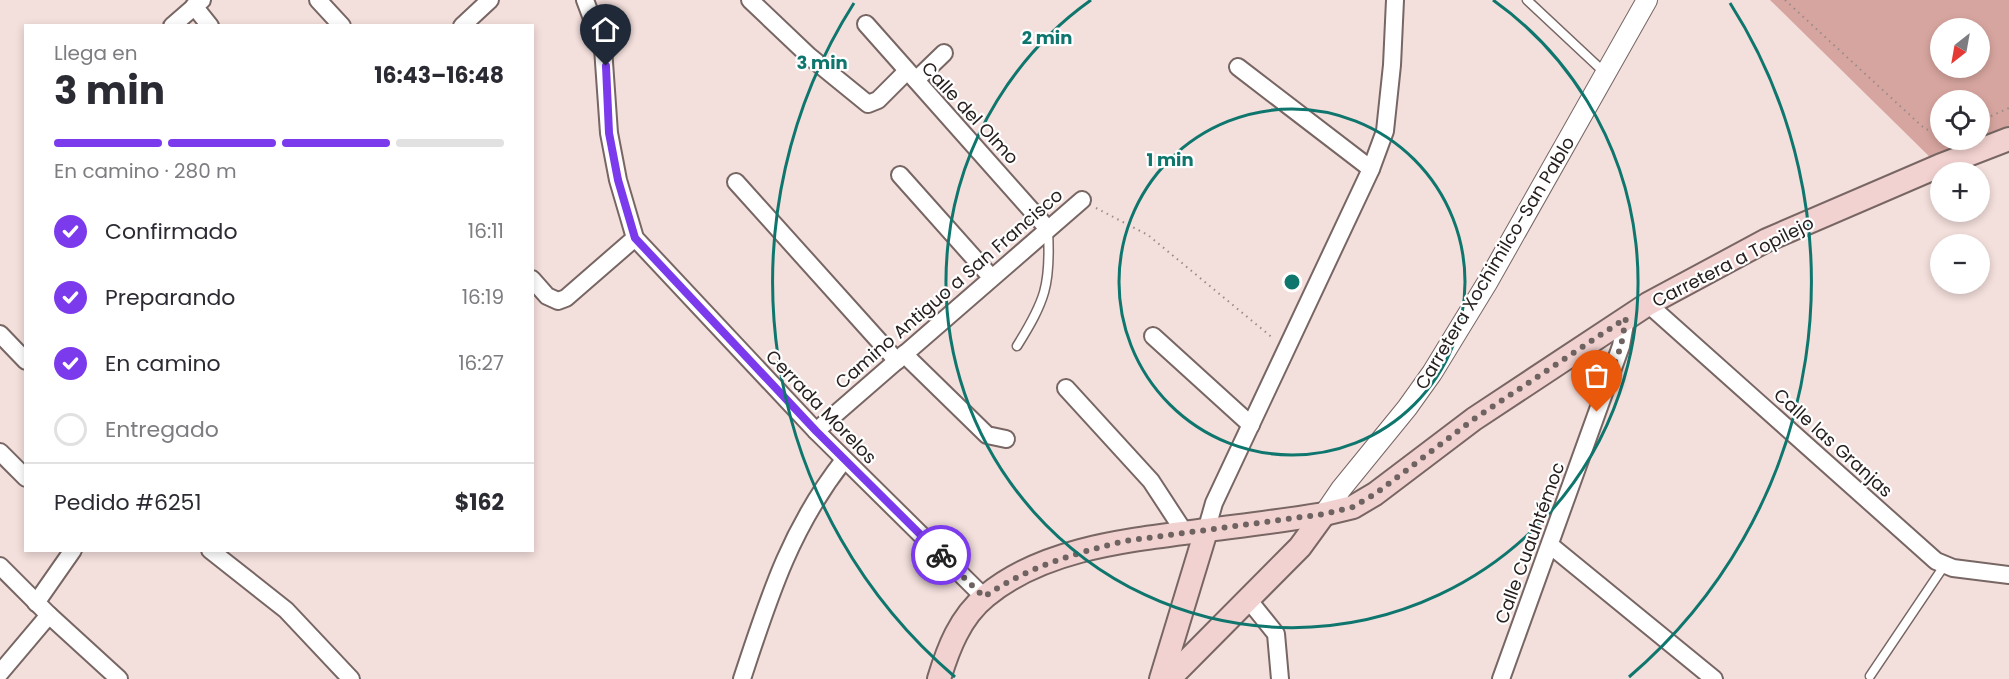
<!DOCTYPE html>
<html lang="es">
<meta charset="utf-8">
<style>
body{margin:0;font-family:Poppins,sans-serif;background:#f7f7f7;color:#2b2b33;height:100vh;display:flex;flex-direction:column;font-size:22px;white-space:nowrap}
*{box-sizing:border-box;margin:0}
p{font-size:20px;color:#7c7c81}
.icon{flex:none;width:33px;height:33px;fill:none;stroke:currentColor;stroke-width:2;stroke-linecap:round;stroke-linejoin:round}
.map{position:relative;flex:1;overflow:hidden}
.drawer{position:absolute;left:24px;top:24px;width:510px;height:528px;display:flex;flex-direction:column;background:#fff;border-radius:0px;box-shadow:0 3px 9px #0003}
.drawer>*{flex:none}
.needle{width:39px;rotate:211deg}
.controls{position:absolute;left:1930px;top:18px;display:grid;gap:12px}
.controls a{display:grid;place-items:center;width:60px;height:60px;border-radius:50%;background:#fff;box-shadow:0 3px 9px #0003;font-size:30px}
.pin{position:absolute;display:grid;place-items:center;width:51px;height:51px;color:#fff;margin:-62px -26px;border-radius:50% 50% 50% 0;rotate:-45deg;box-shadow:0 0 6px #0007}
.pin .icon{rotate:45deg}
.courier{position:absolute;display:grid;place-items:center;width:60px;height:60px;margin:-30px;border:4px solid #7c3aed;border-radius:50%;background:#fff;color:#222;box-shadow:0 2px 8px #0007}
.overview em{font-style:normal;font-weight:700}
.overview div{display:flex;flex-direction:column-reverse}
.overview{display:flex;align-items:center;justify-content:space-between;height:102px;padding:0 30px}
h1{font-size:39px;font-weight:700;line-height:45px}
.bar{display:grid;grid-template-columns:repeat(4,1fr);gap:9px 6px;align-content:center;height:72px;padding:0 30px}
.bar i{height:8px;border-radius:4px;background:#e1e1e2}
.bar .active{background:#7c3aed}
.bar p{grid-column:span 4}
.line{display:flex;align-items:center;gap:15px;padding:0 30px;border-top:2px solid #e1e1e2}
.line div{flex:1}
ol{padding:0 30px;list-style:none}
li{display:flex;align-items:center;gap:18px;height:66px}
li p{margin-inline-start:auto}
li .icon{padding:6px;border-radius:50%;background:#7c3aed;color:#fff;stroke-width:4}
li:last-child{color:#7c7c81}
li i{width:33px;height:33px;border:3px solid #e1e1e2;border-radius:50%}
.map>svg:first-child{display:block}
</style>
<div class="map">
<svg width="2009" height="679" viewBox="0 0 2009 679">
<rect width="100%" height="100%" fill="#f3dfdc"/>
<!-- green -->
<path fill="#d7a59f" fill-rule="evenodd" d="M1770 0H2009V140L1939 166ZM1941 28H1980V68H1941ZM1941 100H1980V140H1941Z"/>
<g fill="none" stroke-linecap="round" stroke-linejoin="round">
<!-- service casing -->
<g stroke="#776663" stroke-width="11">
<g id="service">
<path d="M1527 0 1605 73"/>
<path d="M1017 346C1045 301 1051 285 1048 231"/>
<path d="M1870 676 1944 566"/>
</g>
</g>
<!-- minor casing -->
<g stroke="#776663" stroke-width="20">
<g id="minor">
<path d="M318 0 342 26"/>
<path d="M585 0 603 48 609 133 618 180 635 238 816 431 984 597"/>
<path d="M750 0 809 56 868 104 878 100 906 72"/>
<path d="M194 6 210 26"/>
<path d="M866 24 1048 229"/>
<path d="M172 26 202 0"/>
<path d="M462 26 490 0"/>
<path d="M1238 67 1371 169"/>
<path d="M916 80 944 53"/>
<path d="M900 175 991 277"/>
<path d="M736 182 897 361"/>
<path d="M532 279 547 296 558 301 566 298 635 238"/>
<path d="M1648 304 1936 561 1953 568 2009 575"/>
<path d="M0 334 26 361"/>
<path d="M1153 336 1251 425"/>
<path d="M904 354 987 435 1006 439"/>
<path d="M1066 388 1151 481 1185 533"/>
<path d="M816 431 1082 200"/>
<path d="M0 452 26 478"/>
<path d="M1206 531 1214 503 1371 169 1385 131 1392 65 1395 0"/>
<path d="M1550 545 1714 679"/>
<path d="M210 550 286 610 351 679"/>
<path d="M0 566 49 615 119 679"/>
<path d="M1247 598 1276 634 1280 679"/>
<path d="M36 603 73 550"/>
<path d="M0 673 49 615"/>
<path d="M742 679C769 597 790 529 844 460"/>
<path d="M1501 679 1621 346 1626 318"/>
</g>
</g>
<!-- tertiary casing -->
<g stroke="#776663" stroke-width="22">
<path id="tertiary" d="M1324 514 1341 489 1407 408 1432 373 1487 283 1647 0"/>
</g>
<!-- secondary casing -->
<g stroke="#776663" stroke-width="26">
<g id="secondary">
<path d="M939 679C948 649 960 617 986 596 1045 547 1132 540 1206 530 1246 526 1285 520 1324 514L1353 507 1375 494 1474 419 1648 304 1767 240 1939 166 2009 139"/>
<path d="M1161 679 1206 531"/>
<path d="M1169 679 1300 547 1324 514"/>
</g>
</g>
<!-- path -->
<g stroke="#998b89" stroke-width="2" stroke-dasharray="1.5 4.5" stroke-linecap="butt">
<path d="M1785 0 1925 129 1941 133"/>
<path d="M1980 121 2009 108"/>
<path d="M1096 208 1148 235 1274 339"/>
</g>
<!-- service -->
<use href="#service" stroke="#fff" stroke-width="8"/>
<!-- minor -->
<use href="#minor" stroke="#fff" stroke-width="16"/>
<!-- tertiary -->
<use href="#tertiary" stroke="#fff" stroke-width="20"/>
<!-- secondary -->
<use href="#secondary" stroke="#f2d2d0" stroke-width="22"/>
</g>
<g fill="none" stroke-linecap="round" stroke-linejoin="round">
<!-- done -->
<path stroke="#6e6361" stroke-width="6" stroke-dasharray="0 10.8" d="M941 555 984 597C1027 567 1075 553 1125 541L1324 514 1353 507 1375 494 1474 419 1626 318 1621 346 1597 412"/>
<!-- route -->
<path stroke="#7c3aed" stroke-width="8" d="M606 66 609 133 618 180 635 238 816 431 941 555"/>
</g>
<!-- distance rings -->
<g fill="none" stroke="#0f766e" stroke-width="3">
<circle cx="1292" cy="282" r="173"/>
<path d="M1493 0A346 346 0 1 1 1091 0"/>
<path d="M955 677A519 519 0 0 1 854 3M1730 3A519 519 0 0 1 1629 677"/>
</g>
<g text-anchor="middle" stroke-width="4.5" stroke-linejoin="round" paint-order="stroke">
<!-- street labels -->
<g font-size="18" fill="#27201f" stroke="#fff">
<text transform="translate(970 113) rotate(47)" y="6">Calle del Olmo</text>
<text transform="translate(1733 262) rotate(-27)" y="6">Carretera a Topilejo</text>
<text transform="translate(1495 263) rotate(-59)" y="6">Carretera Xochimilco-San Pablo</text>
<text transform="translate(949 289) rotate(-41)" y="6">Camino Antiguo a San Francisco</text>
<text transform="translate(821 407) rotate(46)" y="6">Cerrada Morelos</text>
<text transform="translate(1833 443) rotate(42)" y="6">Calle las Granjas</text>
<text transform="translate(1530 543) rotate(-70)" y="6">Calle Cuauhtémoc</text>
</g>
</g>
<circle cx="1292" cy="282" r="9" fill="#0f766e" stroke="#fff" stroke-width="3"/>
<g font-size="18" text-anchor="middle" font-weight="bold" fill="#0f766e" stroke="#fff" stroke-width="4.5" stroke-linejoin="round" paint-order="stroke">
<text x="1047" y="44">2 min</text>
<text x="822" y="69">3 min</text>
<text x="1170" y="166">1 min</text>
</g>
</svg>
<div class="controls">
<a><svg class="needle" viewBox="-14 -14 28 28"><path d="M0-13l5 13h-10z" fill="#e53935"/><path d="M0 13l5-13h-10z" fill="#7c7c81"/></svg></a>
<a><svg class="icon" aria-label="locate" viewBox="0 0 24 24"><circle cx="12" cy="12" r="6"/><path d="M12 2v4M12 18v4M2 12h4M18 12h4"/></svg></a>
<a>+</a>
<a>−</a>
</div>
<div class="pin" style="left:1597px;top:412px;background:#ea580c"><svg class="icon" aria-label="bag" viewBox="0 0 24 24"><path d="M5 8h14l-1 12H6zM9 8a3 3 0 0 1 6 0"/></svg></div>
<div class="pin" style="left:606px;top:66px;background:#1f2937"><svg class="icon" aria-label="home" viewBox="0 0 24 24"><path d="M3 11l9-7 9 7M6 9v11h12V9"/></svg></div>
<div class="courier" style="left:941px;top:555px"><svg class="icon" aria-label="bike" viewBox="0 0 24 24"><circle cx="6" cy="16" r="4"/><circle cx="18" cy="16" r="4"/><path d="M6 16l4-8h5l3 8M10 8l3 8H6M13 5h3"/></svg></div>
<section class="drawer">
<div class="overview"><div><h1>3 min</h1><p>Llega en</p></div><em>16:43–16:48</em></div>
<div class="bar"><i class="active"></i><i class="active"></i><i class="active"></i><i></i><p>En camino · 280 m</p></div>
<ol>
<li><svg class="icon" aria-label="check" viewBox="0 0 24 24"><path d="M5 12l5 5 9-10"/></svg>Confirmado<p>16:11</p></li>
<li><svg class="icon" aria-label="check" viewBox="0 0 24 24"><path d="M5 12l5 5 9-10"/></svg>Preparando<p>16:19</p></li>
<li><svg class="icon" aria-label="check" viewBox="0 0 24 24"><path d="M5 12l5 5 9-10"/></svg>En camino<p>16:27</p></li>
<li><i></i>Entregado</li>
</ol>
<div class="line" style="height:78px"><div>Pedido #6251</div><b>$162</b></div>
</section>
</div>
